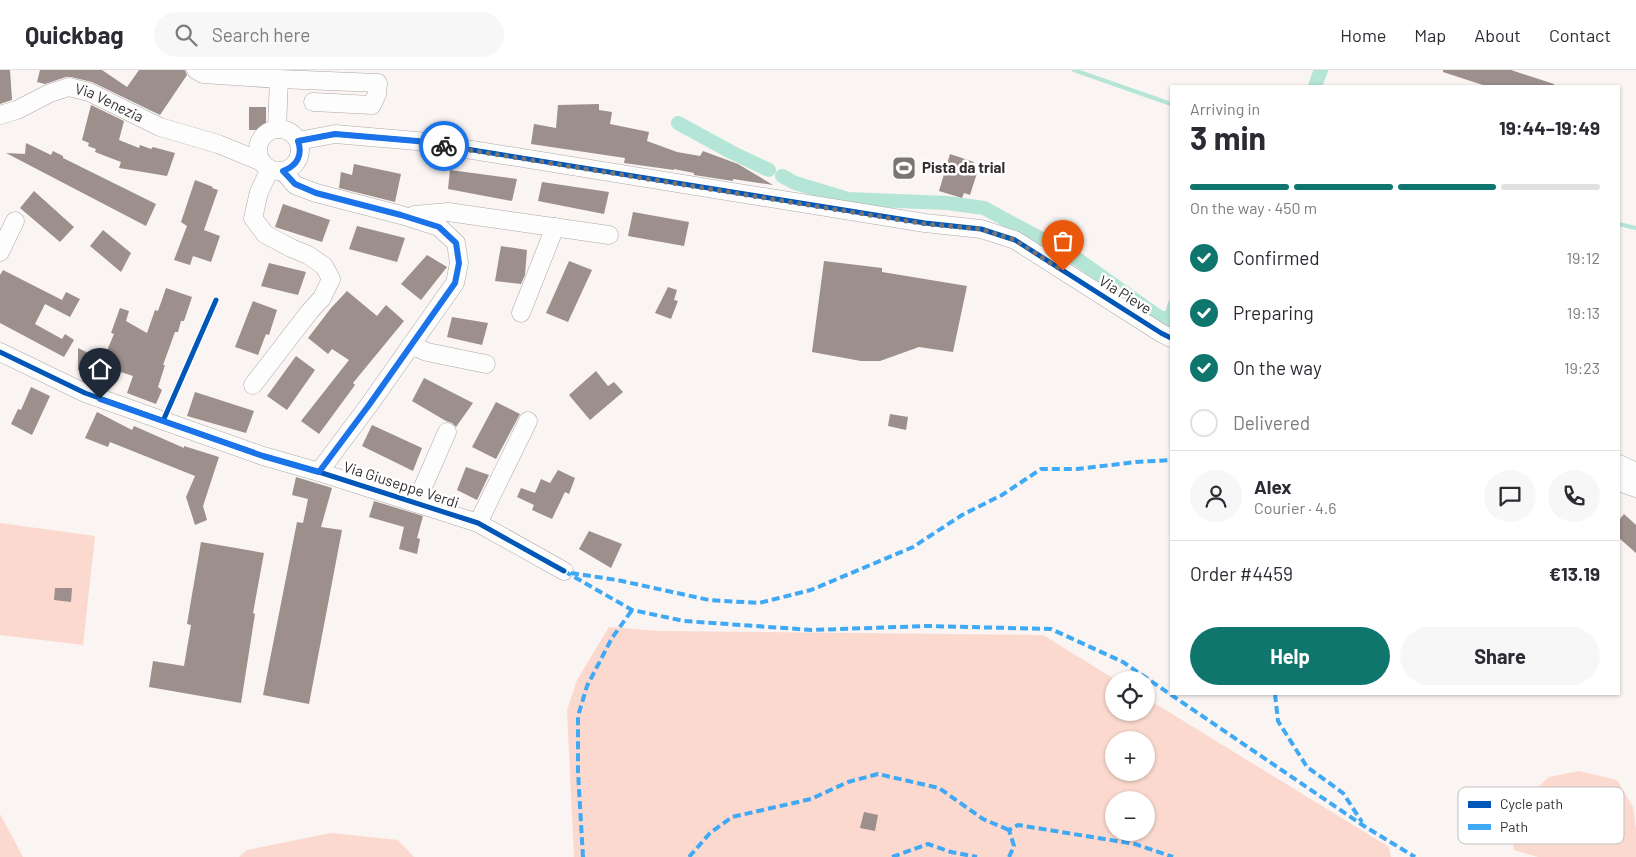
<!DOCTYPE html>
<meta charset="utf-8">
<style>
body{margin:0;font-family:Barlow,sans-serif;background:#f7f7f7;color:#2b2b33;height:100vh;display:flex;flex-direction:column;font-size:19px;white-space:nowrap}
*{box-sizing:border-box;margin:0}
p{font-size:16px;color:#7c7c81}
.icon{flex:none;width:28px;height:28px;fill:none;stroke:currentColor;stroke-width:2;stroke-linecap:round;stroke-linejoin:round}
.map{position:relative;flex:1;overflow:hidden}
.drawer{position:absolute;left:1170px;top:15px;width:450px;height:610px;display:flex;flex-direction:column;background:#fff;border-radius:0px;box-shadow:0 1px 4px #0004}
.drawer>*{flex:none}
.controls{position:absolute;left:1105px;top:601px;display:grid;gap:10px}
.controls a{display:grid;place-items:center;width:50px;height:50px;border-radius:50%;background:#fff;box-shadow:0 1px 4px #0004;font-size:25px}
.pin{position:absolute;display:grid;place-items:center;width:42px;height:42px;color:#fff;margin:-51px -21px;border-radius:50% 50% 50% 0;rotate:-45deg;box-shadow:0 0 5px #0007}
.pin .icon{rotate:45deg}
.courier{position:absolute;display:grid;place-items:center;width:50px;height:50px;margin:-25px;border:4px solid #1a73e8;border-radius:50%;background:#fff;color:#222;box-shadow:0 1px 6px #0007}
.overview em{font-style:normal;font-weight:700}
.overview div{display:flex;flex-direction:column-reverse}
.overview{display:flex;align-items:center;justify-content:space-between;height:85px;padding:0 20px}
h1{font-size:32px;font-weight:700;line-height:38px}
.bar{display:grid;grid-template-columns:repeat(4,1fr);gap:8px 5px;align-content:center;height:60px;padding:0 20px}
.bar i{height:6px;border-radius:4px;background:#e1e1e2}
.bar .active{background:#0f766e}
.bar p{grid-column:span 4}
.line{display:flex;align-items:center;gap:12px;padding:0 20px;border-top:1px solid #e1e1e2}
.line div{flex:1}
.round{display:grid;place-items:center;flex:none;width:52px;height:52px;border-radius:26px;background:#f7f7f7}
ol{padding:0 20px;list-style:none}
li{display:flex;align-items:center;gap:15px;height:55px}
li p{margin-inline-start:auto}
li .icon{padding:5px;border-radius:50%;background:#0f766e;color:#fff;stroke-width:4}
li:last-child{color:#7c7c81}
li i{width:28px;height:28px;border:2px solid #e1e1e2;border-radius:50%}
.cta{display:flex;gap:10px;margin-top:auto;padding:10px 20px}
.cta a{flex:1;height:58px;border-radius:30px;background:#0f766e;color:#fff;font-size:20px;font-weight:700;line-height:58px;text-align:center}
.cta a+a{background:#f7f7f7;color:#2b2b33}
header{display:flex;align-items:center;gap:30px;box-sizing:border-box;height:70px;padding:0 25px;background:#fff;border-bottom:1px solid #e1e1e2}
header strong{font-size:24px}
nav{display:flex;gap:28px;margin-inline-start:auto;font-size:18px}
.search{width:350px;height:45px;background:#f7f7f7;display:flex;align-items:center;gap:12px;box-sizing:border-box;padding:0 18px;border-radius:28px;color:#7c7c81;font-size:19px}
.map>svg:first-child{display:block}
</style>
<header>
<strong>Quickbag</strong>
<div class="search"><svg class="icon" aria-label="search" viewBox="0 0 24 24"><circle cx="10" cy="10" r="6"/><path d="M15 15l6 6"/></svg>Search here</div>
<nav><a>Home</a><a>Map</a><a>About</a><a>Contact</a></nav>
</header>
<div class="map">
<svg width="1636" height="787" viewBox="0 0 1636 787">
<rect width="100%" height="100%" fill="#faf4f2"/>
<!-- green -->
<g fill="#fcd9ce" fill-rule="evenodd">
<path d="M0 453 95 466 83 575 0 565Z"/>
<path d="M609 557 659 561 1043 565 1116 610H1114V642H1146V628L1389 777 1391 787H574L567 640 577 610ZM1114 670H1146V702H1114ZM1114 730H1146V762H1114Z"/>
<path d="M1579 701 1617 710 1633 737 1636 759V787H1538L1514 780 1507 745 1549 707Z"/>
<path d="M0 744 23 787H24H0Z"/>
<path d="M331 763 398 770 414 787H239L247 780Z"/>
</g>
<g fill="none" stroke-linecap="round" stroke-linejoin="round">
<!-- stream -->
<g stroke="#b4e5d6" stroke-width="4">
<path d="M1074 0 1171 34"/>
<path d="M1619 154 1636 158"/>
<path d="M1165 248 1171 231"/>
</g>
<!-- canal -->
<g stroke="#b4e5d6" stroke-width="14">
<path d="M1315 16 1321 0"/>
<path d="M678 53 731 82 769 100"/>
<path d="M782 106 795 113 848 129 947 133 984 138 1073 186 1159 247 1171 250"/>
</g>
</g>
<!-- building -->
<g fill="#9c8f8c">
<path d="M0 0H10L12 30 0 34Z"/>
<path d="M40 0H102L127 17 139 0H185L187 5 160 45 92 12 71 7H66L45 14 37 12Z"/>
<path d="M1443 0H1511L1554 14V16H1486L1443 2Z"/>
<path d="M599 34V40L612 42 610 54 649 62 647 71 677 82 700 86 703 81 738 94 773 115 733 109V111L694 105V103L674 99V100L624 93 625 88 531 74 534 54 556 58 558 35Z"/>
<path d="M91 35 124 51 119 70 139 78 140 75 151 79 153 77 175 83 167 106 119 98 121 92 95 82 96 79 88 76 89 73 82 70Z"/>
<rect x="249" y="37" width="17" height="23"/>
<path d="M26 73 51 85 53 81 63 86V88L156 134 146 156 6 83 25 84Z"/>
<path d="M950 84 974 92 971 101 977 103 970 125 964 123 962 128 939 121Z"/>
<path d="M354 94 401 104 395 132 339 118 341 102 352 105Z"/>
<path d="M450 100 517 109 512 131 448 119Z"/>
<path d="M195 110 213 117 212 118 218 120 204 160 220 166 211 192 193 186 190 195 174 190 187 156 181 152Z"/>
<path d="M542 112 609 122 604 144 538 131Z"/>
<path d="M34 121 74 157 60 172 20 138Z"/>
<path d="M283 134 330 150 322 172 275 157Z"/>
<path d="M633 142 689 152 684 176 628 166Z"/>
<path d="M357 156 405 168 397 192 349 179Z"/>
<path d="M103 160 131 183 121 202 90 176Z"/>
<path d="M501 176 527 180 525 205 521 214 495 211Z"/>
<path d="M427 185 447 197 421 230 401 214Z"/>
<path d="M569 191 592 200 568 252 546 243Z"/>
<path d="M824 191 882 198V202L967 216 953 282 919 277 880 291H861L812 282Z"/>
<path d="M269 193 306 202 298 225 261 216Z"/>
<path d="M3 200 62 230 66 222 80 229 70 247 45 234 35 254 62 269 65 264 74 270 64 287 0 253V205Z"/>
<path d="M668 217 677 220 674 230 678 231 671 249 655 243Z"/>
<path d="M166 218 192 227 184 251H181L178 262H175L163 295H165L158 317 162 320 156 334 127 323 133 306 105 297 99 307 88 301 86 304 78 300V278L103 290 114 264 111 263 120 238 129 241 126 251 147 263 155 240 158 241Z"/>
<path d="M347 221 377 246 386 235 404 251 353 313 355 315 319 364 301 351 349 290 332 279 328 284 308 268 331 238Z"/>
<path d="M253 231 277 240 269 265 266 264 258 285 235 277Z"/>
<path d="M452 247 488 253 482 275 447 267Z"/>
<path d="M296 286 315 300 287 340 267 326Z"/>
<path d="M596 301 608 316 614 312 623 322 590 350 569 325Z"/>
<path d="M424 308 473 333 456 357 452 353 446 351 412 331Z"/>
<path d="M31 317 50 326 32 365 11 354 18 339 21 340Z"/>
<path d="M195 322 254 341 246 363 187 346Z"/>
<path d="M496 332 520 344 496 389 472 377Z"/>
<path d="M97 342 132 360 134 356 184 378V376L219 387 203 436 207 450 195 455 186 427 195 406 110 372 108 377 85 368Z"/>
<path d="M890 344 908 347 906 360 888 356Z"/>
<path d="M372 355 422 378 413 401 362 376Z"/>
<path d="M466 397 489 405 477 430 457 420Z"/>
<path d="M558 400 575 408 569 424 565 422 552 449 532 440 534 435 517 427 521 418 535 423 541 409 550 413Z"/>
<path d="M296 407 332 418 321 457 342 460 309 634 263 625 297 452 303 453 308 429 292 425Z"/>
<path d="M374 431 423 446 417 468 420 469 417 484 399 479 404 457 369 447Z"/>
<path d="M1624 444 1636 455V483L1619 468V450Z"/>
<path d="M589 461 622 474 611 498 579 479Z"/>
<path d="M201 472 264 483 253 543 255 544 241 633 149 617 153 591 184 596 191 555 187 554Z"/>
<path d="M55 518H72L71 532 54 530Z"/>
<path d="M864 742 878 745 875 761 860 758Z"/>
</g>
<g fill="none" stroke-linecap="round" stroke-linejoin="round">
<!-- minor casing -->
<g stroke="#aca8a7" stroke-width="19">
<g id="minor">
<path d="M196 0 203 4 279 9 277 59"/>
<path d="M279 9 378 13 377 24 372 35 313 32"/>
<path id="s1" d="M0 45 17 40 50 23 69 17 89 22 160 57 218 74 262 92"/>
<circle cx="279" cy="80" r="21"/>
<path d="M298 71 335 64 417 71 925 153 981 159 1015 170 1161 263 1171 268"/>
<path d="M283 101 295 115 316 123 401 145 439 157 456 173 459 193 455 213 369 335 319 402"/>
<path d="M414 145 448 142 609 165"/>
<path d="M0 182 15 151"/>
<path d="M521 243 555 157"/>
<path d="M411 275 427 282 486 294"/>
<path d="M0 282 85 323 263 386 319 402 478 453 564 501"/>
<path d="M253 315 310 241 322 228 331 209 324 196 308 185 291 178 265 164 253 148 259 122 270 99"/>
<path d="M1619 394 1636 402"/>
<path d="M1619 412 1636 418"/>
<path d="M416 433 447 362"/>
<path d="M478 453 528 351"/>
</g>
</g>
<!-- path -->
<path stroke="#dfdddc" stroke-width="2.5" stroke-dasharray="1 4" stroke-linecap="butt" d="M951 787V782"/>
<!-- minor -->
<use href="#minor" stroke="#fefdfd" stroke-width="18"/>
<!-- quiet -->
<g stroke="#3fa9f5" stroke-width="4" stroke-dasharray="8 4" stroke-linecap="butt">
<path d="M564 501 632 540 684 551 812 560 927 556 1051 559 1123 592 1364 756 1415 787"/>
<path d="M571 503 617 510 709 530 759 533 811 520 913 477 962 445 1002 425 1041 399H1077L1136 392 1171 390"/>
<path d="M1275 624 1278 651 1307 697 1343 723 1362 752"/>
<path d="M583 787 578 702V646L587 616 612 568 632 540"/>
<path d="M689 787 710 763 732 747 811 729 848 712 878 704 939 718 983 749 1009 760"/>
<path d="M892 787 928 774 951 782 977 787"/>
<path d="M1009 787 1014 776 1009 760 1018 755 1135 774 1173 787"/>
</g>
<!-- cycleway casing -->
<g stroke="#fff" stroke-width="8">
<g id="cycleway">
<path d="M298 71 335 64 417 71 925 153 981 159 1015 170 1161 263 1171 268"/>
<path d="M0 282 85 323 263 386 319 402 478 453 564 501"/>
<path d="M163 351 216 230"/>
</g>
</g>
<!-- cycleway -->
<use href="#cycleway" stroke="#0057b8" stroke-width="5"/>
</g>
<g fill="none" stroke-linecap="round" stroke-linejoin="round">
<!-- done -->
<path stroke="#797573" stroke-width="5" stroke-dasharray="0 9" d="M444 76 925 154 981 159 1015 170 1063 201"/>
<!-- route -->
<path stroke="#1a73e8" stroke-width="6" d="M100 329 263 386 319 402 369 335 455 213 459 193 456 173 439 157 401 145 316 123 295 114 283 101C297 96 303 85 298 71L335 64 417 71 444 76"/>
</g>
<!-- icons -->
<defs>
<g id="stadium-square" transform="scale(1.25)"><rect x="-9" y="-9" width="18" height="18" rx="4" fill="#797573" stroke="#fff"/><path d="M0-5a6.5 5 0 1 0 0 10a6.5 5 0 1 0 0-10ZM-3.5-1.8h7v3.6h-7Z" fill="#fff"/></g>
</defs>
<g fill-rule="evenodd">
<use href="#stadium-square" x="904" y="98"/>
</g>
<g text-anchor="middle" stroke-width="5" stroke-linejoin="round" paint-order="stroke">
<!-- street labels -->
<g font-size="15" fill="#34302f" stroke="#fff">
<text dy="5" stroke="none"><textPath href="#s1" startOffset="118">Via Venezia</textPath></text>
<text transform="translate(1125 225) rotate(32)" y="5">Via Pieve</text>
<text transform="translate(401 415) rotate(18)" y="5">Via Giuseppe Verdi</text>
</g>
<!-- poi labels -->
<g font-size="15" font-weight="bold" fill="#34302f" stroke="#fff" text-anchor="start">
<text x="922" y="103">Pista da trial</text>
</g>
</g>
<!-- legend -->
<rect x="1458" y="717" width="166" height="57" rx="8" fill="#fff" stroke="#c2c1c1" stroke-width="1"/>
<rect x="1468" y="731" width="23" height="7" fill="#0057b8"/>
<rect x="1468" y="754" width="23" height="6" fill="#3fa9f5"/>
<g font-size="14" fill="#34302f">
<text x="1500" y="739">Cycle path</text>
<text x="1500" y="762">Path</text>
</g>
</svg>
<div class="controls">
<a><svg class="icon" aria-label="locate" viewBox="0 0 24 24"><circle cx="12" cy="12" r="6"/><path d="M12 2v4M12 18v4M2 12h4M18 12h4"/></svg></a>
<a>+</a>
<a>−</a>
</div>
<div class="pin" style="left:1063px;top:201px;background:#ea580c"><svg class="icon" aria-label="bag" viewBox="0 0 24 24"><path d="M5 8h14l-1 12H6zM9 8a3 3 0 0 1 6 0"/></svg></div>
<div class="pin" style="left:100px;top:329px;background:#1f2937"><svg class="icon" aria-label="home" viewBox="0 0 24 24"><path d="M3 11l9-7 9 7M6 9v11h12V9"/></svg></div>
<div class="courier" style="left:444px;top:76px"><svg class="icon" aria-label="bike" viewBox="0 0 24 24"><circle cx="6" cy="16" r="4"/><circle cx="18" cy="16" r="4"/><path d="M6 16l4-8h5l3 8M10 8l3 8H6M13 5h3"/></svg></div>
<section class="drawer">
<div class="overview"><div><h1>3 min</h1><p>Arriving in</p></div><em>19:44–19:49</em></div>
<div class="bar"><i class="active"></i><i class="active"></i><i class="active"></i><i></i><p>On the way · 450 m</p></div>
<ol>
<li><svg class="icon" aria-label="check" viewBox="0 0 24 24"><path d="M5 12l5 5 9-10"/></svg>Confirmed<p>19:12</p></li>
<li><svg class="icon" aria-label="check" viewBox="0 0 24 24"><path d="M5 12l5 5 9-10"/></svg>Preparing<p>19:13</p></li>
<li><svg class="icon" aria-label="check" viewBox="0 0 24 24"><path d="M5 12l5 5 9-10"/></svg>On the way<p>19:23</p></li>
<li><i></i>Delivered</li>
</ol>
<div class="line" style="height:90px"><a class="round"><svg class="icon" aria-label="person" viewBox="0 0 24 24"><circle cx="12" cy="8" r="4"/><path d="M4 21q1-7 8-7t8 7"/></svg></a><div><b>Alex</b><p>Courier · 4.6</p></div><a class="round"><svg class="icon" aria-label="chat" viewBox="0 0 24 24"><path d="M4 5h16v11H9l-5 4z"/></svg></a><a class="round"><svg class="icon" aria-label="phone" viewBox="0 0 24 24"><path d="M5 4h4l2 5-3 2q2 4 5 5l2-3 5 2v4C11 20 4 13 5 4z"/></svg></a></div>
<div class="line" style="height:65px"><div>Order #4459</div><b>€13.19</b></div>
<div class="cta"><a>Help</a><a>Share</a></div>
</section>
</div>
